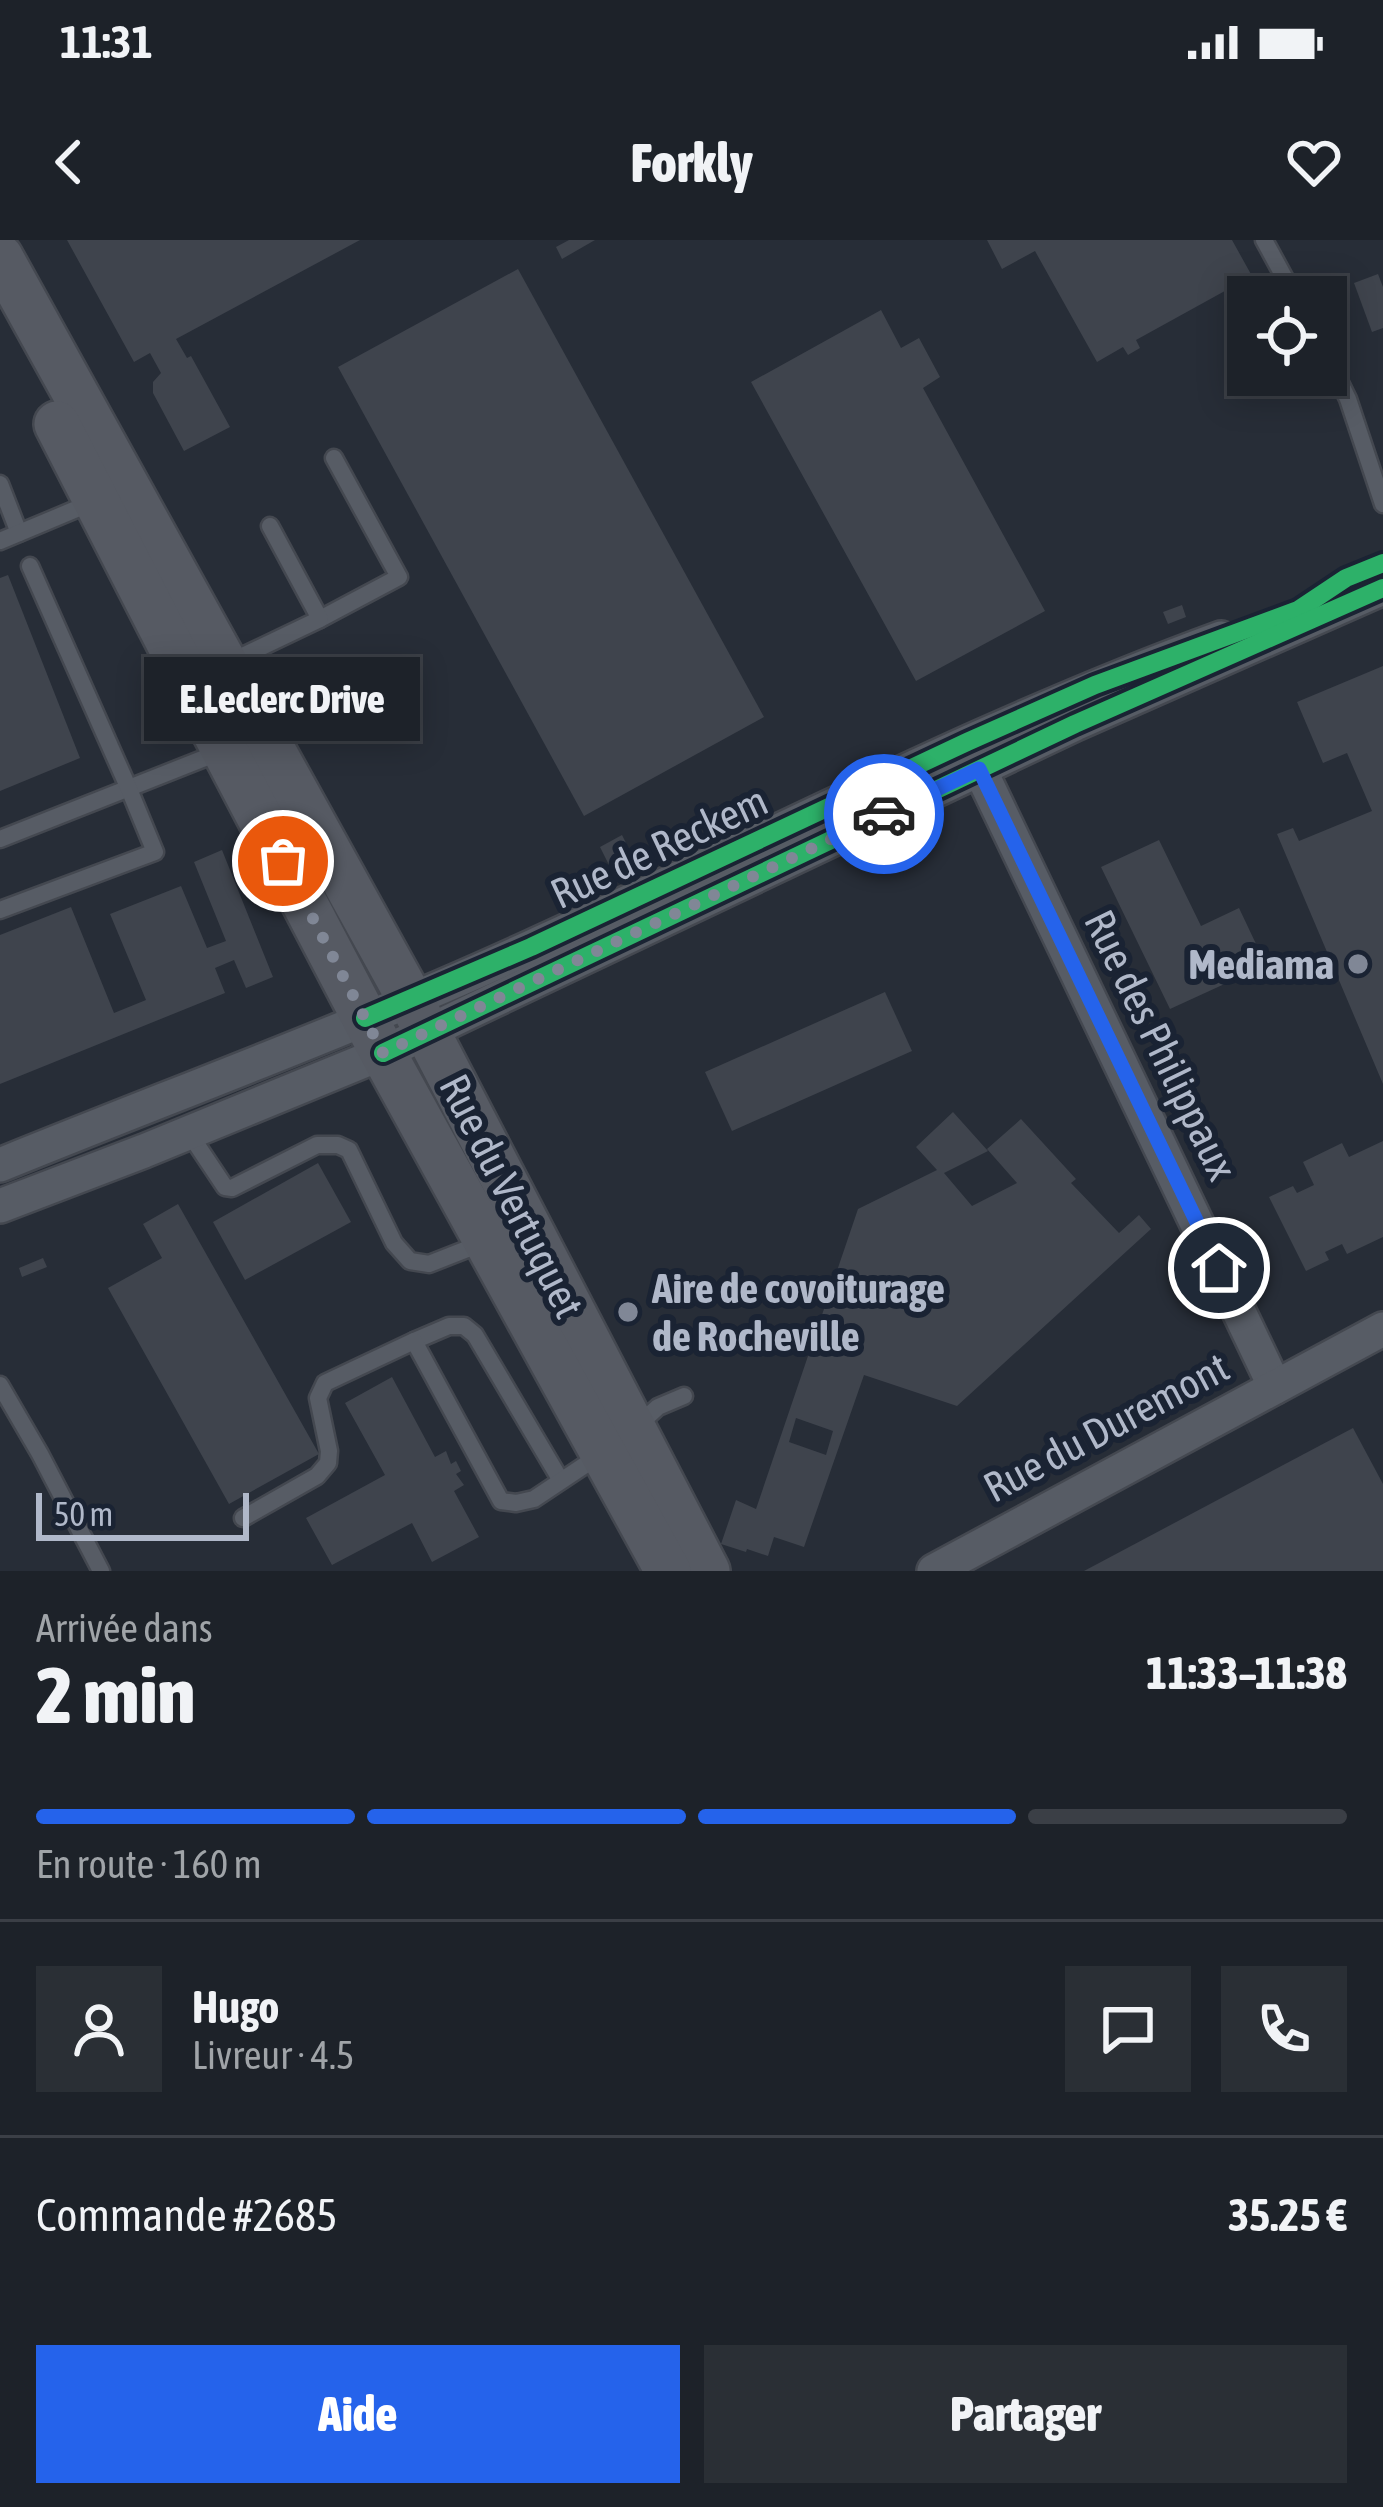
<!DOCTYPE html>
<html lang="fr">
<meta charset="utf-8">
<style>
body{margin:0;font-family:"Asap Condensed",sans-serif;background:#2a2f35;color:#f1f3f6;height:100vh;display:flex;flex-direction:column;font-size:45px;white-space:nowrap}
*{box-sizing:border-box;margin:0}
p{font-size:39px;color:#a0a4a8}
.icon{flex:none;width:66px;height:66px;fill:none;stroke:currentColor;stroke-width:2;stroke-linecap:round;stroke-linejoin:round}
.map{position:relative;height:1331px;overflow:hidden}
.panel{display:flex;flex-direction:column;background:#1d2229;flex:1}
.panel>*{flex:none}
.fabs{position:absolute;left:1227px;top:36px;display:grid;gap:24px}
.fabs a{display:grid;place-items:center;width:120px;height:120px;border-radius:0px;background:#1d2229;box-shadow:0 6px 30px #0003,0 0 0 3px #3b3f46;font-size:60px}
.scale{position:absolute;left:36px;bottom:30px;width:213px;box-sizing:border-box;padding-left:12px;border:6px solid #b0b8c9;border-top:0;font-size:33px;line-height:42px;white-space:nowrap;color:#b0b8c9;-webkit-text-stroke:9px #1a2333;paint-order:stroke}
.pin{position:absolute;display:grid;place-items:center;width:102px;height:102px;color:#fff;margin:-51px;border:6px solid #fff;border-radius:50%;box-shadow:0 3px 12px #0007}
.courier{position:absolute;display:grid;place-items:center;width:120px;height:120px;margin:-60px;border:9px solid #2563eb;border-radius:50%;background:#fff;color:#222;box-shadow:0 3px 15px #0007}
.bubble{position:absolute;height:84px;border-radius:0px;background:#1d2229;box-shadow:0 6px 30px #0003,0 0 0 3px #3b3f46;font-size:39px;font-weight:800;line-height:84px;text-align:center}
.headline em{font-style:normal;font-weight:800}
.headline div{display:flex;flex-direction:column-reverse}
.headline{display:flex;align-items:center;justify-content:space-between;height:204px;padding:0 36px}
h1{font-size:78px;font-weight:800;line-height:90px}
.bar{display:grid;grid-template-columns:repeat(4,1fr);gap:18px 12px;align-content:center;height:144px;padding:0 36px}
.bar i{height:15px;border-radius:9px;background:#3b3f46}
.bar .on{background:#2563eb}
.bar p{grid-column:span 4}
.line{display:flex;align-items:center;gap:30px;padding:0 36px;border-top:3px solid #3b3f46}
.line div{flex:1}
.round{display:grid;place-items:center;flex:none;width:126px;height:126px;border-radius:0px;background:#2a2f35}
.button{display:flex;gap:24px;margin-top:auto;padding:24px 36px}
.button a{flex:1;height:138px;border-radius:0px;background:#2563eb;color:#fff;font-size:48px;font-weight:800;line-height:138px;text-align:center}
.button a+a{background:#2a2f35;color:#f1f3f6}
.status{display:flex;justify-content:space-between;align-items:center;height:84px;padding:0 60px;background:#1d2229;direction:ltr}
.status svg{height:33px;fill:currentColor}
header{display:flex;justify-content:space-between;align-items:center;height:156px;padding:0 36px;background:#1d2229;font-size:54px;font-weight:800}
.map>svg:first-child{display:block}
</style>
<div class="status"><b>11:31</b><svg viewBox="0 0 49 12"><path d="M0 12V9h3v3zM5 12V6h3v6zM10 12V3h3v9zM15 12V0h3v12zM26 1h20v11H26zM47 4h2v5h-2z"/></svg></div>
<header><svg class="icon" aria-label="back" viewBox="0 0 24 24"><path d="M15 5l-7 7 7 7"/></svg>Forkly<svg class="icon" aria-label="heart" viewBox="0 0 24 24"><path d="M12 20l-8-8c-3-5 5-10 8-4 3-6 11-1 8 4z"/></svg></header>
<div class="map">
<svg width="1383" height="1331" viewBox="0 0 1383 1331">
<rect width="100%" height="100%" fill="#272d37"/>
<!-- building -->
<g fill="#3f444d" fill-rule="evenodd">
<path d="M67 0H360L176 99 187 118 191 116 230 187 184 211 153 153V142L161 133 150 113 134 122Z"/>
<path d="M569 0H595L562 19 556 7Z"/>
<path d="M987 0H1232L1252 36 1136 100 1140 108 1128 115 1123 107 1097 122 1035 11 1002 29Z"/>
<path d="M518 29 764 477 584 576 338 127Z"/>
<path d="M1378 34 1383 47V88L1372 92 1354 43Z"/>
<path d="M881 70 901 108 919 98 940 137 923 148 1045 371 916 441 751 142Z"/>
<path d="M8 335 80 518 0 551V338Z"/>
<path d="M1182 365 1186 377 1168 384 1163 372Z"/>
<path d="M1383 426V844L1277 594 1293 588 1299 601 1372 571 1347 513 1323 523 1297 462Z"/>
<path d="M622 595 632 615 610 627 600 607Z"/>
<path d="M1159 600 1201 686 1239 668 1266 725 1170 769 1101 627Z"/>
<path d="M222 610 273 737 246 748 234 720 215 728 225 753 0 844V695L71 667 114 773 146 760 110 674 181 646 207 708 226 701 194 622Z"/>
<path d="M885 752 912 811 732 891 705 832Z"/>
<path d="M953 872 988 911 944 933 972 966 1017 943 987 909 1021 879 1076 939 1071 943 1119 993 1139 975 1151 989 957 1166 864 1135 804 1307 774 1297 768 1316 747 1309 746 1312 721 1304 736 1260 756 1269 858 969 937 930 916 907ZM796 1178 833 1191 826 1215 789 1202Z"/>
<path d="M1383 901V997L1347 1014 1342 1004 1325 1012 1329 1020 1306 1031 1269 957 1293 946 1297 953 1314 945 1303 922 1342 903 1349 917Z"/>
<path d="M318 923 351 982 245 1040 213 982Z"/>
<path d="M178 964 319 1214 229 1264 108 1048 162 1018 143 984Z"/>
<path d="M43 1018 47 1027 22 1037 19 1028Z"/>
<path d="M392 1137 435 1217 446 1211 451 1224 456 1221 461 1231 456 1234 464 1245 454 1251 479 1297 432 1322 412 1283 332 1325 306 1278 385 1235 345 1163Z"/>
<path d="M1353 1188 1383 1244V1331H1084Z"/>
</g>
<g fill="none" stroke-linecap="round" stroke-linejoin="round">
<!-- lane casing -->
<g stroke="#444850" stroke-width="21">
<g id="lane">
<path d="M1264 0 1295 57"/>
<path d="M1326 114 1348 159 1383 264"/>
<path d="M0 244 19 293"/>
<path d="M0 301 93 262"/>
<path d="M320 379 399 337 334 218"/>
<path d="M228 423 320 379 270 286"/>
<path d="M0 599 220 512"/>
<path d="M0 670 155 612 129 549 30 326"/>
<path d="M189 893 225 947 232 948 317 905H338L349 910 394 1003 410 1021 429 1024 485 1002"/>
<path d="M414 1101 449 1086H464L475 1095 560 1239"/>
<path d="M0 1145 40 1214 101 1331"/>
<path d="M635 1188 658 1167 684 1156"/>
<path d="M243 1278 317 1236 328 1223 329 1211 318 1158 325 1143 414 1101 501 1261 516 1263 534 1259 600 1215"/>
</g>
</g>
<!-- street casing -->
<g stroke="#444850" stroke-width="38">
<g id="street">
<path d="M970 509 1275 1147"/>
<path d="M0 925C177 853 357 787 531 707 761 603 983 485 1221 398"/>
<path d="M0 966 144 911 383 813 1075 484 1383 348"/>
<path d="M934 1331 1383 1089"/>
</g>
</g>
<!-- secondary casing -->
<g stroke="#444850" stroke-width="50">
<g id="secondary">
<path d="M0 17 410 759 707 1331"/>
<path d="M57 184 205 473 383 813 668 1331"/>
</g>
</g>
<!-- lane -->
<use href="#lane" stroke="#575c65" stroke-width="16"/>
<!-- street -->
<use href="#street" stroke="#575c65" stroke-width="33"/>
<!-- secondary -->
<use href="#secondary" stroke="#565a63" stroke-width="45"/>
<!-- cycleway casing -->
<g stroke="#1a2333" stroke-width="26">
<g id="cycleway">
<path d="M365 778 531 707 967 502 1095 445 1298 370 1346 338 1383 323"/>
<path d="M383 813 1075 484 1383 348"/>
</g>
</g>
<!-- cycleway -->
<use href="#cycleway" stroke="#2db169" stroke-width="18"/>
</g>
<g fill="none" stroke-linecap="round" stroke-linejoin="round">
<!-- done -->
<path stroke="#808796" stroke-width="12" stroke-dasharray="0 21.6" d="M283 621 383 813 884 574"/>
<!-- route -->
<path stroke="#2563eb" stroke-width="15" d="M884 574 979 529 1219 1028"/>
</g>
<!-- markers -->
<g fill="#808796" stroke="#1a2333" stroke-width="4.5">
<circle cx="1358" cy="724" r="12"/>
<circle cx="628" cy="1072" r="12"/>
</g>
<g text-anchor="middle" stroke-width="12" stroke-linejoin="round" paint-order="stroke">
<!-- street labels -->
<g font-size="42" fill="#b0b8c9" stroke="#1a2333">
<text transform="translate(659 607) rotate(-25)" y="15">Rue de Reckem</text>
<text transform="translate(1161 805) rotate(64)" y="15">Rue des Philippaux</text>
<text transform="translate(512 956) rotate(63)" y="15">Rue du Vertuquet</text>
<text transform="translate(1106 1187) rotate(-28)" y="15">Rue du Duremont</text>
</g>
<!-- poi labels -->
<g font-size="42" font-weight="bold" fill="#b0b8c9" stroke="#1a2333" text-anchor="end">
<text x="1334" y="739">Mediama</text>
<text x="652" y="1063" text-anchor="start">Aire de covoiturage<tspan x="652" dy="48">de Rocheville</tspan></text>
</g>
</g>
</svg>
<div class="fabs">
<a><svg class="icon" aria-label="locate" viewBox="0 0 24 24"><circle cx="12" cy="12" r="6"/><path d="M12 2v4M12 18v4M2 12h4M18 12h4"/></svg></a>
</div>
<div class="scale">50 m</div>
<div class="pin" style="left:283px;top:621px;background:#ea580c"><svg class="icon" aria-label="bag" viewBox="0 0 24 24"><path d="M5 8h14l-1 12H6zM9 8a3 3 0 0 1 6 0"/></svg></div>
<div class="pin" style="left:1219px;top:1028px;background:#1f2937"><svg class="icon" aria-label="home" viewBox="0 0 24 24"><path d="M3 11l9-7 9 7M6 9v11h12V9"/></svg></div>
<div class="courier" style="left:884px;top:574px"><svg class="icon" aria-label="car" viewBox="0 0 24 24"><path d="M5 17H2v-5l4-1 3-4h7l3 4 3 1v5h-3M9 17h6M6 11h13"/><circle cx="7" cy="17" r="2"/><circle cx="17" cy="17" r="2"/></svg></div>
<div class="bubble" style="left:144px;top:417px;width:276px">E.Leclerc Drive</div>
</div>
<section class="panel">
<div class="headline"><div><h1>2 min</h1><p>Arrivée dans</p></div><em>11:33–11:38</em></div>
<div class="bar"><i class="on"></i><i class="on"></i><i class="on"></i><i></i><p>En route · 160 m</p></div>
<div class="line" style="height:216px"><a class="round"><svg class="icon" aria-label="person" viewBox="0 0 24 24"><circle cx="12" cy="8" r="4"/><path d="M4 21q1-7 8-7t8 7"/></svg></a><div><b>Hugo</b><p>Livreur · 4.5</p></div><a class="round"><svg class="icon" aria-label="chat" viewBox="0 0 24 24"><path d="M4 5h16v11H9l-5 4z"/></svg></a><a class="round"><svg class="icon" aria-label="phone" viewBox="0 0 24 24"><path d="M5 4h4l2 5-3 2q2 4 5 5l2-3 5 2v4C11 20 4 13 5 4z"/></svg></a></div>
<div class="line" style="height:156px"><div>Commande #2685</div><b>35.25 €</b></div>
<div class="button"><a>Aide</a><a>Partager</a></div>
</section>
